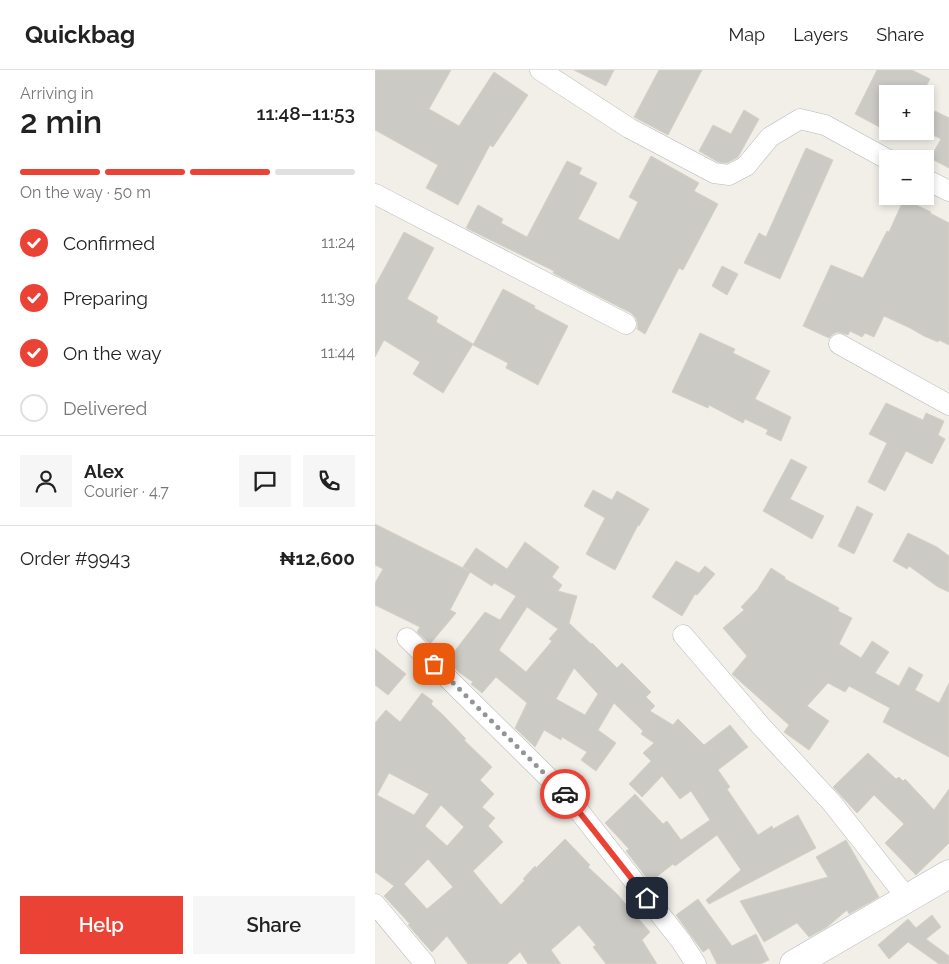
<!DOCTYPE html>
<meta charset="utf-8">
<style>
body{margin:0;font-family:Raleway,sans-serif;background:#f6f6f6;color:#222;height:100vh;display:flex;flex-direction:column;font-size:19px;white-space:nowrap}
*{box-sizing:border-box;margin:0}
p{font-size:16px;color:#767676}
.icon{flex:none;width:28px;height:28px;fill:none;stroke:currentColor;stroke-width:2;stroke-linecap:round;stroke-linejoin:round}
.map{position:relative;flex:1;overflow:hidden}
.drawer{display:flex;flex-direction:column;background:#fff;width:375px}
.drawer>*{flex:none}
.tools{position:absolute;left:504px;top:15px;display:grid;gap:10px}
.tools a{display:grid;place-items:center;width:55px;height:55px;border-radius:0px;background:#fff;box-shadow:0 2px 8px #0003;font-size:25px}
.pin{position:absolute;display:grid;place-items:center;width:42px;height:42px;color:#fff;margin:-21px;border-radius:10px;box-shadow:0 2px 8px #0006}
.courier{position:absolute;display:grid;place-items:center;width:50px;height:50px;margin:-25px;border:4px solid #ea4335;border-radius:50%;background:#fff;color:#222;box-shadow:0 1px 6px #0007}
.overview em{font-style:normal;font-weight:600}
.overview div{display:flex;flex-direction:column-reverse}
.overview{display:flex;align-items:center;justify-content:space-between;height:85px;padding:0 20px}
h1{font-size:32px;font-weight:600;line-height:38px}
.bar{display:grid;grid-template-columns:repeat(4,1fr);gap:8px 5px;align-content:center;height:60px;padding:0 20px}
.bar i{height:6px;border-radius:4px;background:#e0e0e0}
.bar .on{background:#ea4335}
.bar p{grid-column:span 4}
.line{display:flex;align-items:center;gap:12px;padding:0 20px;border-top:1px solid #e0e0e0}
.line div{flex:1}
.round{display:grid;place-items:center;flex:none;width:52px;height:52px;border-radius:0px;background:#f6f6f6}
ol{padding:0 20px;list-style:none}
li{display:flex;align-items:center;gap:15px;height:55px}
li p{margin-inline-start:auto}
li .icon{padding:5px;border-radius:50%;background:#ea4335;color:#fff;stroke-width:4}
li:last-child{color:#767676}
li i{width:28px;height:28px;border:2px solid #e0e0e0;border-radius:50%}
.button{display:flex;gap:10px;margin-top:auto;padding:10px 20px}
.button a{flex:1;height:58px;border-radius:0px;background:#ea4335;color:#fff;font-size:20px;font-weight:600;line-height:58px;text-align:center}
.button a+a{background:#f6f6f6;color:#222}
header{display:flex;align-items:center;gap:30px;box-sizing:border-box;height:70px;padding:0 25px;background:#fff;border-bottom:1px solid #e0e0e0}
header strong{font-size:24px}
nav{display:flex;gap:28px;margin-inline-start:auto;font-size:18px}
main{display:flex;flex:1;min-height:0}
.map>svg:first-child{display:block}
</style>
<header>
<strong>Quickbag</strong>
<nav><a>Map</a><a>Layers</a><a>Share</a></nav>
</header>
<main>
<section class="drawer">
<div class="overview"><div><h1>2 min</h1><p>Arriving in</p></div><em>11:48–11:53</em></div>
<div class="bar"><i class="on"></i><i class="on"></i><i class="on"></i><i></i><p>On the way · 50 m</p></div>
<ol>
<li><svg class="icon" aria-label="check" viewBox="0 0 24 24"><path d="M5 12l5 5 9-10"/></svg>Confirmed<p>11:24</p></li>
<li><svg class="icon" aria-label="check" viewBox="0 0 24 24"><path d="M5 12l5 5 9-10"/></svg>Preparing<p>11:39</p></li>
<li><svg class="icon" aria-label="check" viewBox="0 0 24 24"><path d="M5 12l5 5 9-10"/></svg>On the way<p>11:44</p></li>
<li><i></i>Delivered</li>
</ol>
<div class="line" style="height:90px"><a class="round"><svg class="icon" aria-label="person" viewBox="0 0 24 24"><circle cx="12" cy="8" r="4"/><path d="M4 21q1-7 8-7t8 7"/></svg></a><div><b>Alex</b><p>Courier · 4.7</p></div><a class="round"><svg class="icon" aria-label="chat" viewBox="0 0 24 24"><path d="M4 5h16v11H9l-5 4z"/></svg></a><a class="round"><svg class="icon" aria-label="phone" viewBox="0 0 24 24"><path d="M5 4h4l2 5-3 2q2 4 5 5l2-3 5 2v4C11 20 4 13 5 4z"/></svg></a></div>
<div class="line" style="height:65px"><div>Order #9943</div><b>₦12,600</b></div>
<div class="button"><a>Help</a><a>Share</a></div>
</section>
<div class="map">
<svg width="574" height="894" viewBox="0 0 574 894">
<rect width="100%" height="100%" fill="#f1efe8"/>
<!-- building -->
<g fill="#cccac5" stroke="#d6d1c6" fill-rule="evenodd">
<path d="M0 0H76L54 39 84 56 119 2 153 25 118 77 115 75 83 135 51 118 63 95 0 60Z"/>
<path d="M199 0H239L231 16Z"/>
<path d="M284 0H327L293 65 259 47Z"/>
<path d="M502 0H537L555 9 547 24H512V61L480 44Z"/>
<path d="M369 40 384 49 363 87 352 93 343 92 324 81 338 55 356 64Z"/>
<path d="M560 41 574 48V98L555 88 566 69 550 61Z"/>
<path d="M431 78 458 90 405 209 369 193 384 163 391 167Z"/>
<path d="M276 86 324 113 319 121 343 134 308 200 304 198 270 264 262 259 263 254 261 248 256 243 178 203 179 201 91 158 103 135 128 149 126 153 152 167 192 91 207 98 204 104 222 113 203 149 244 170 263 132 254 127Z"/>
<path d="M529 129 556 142 555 143 574 153V275L564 270 563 272 549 266 535 258 509 246 499 267 490 263 487 267 475 261 473 265 463 262 458 264 454 268 428 256 456 195 488 208 512 161 514 162Z"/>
<path d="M29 162 59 178 32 229 63 247 61 252 98 274 68 323 38 304 45 292 9 270 0 287V216Z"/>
<path d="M347 196 363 204 352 225 337 216Z"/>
<path d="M128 219 160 236 159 238 193 256 163 315 131 298 133 293 98 275Z"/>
<path d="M325 263 360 279 358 283 395 301 380 329 416 347 406 371 391 364 393 360 370 349 368 353 334 335 333 338 297 322Z"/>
<path d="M511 333 548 350 551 343 569 351 563 365 570 369 557 394 531 381 510 421 493 412 512 373 494 364Z"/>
<path d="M416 389 432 397 415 429 449 446 437 469 388 441Z"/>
<path d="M218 420 237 430 242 421 274 439 264 456 263 455 240 500 211 484 230 448 209 436Z"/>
<path d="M482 436 498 444 479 484 463 476Z"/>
<path d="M0 454 94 501 88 497 101 478 132 499 150 472 184 497 177 507 187 515 183 521 202 526 194 553 216 574 217 573 242 598 247 593 276 622 271 627 280 636 275 641 298 655 303 649 329 675 355 655 373 677 343 700 355 717 352 719 383 765 397 756 398 759 423 745 441 778 334 834 331 830 366 800 342 765 300 796 298 794 275 812 251 781 254 779 230 753 260 724 288 754 292 751 306 770 335 750 316 721 305 729 287 706 267 727 254 714 276 691 268 683 279 673 266 664 268 661 239 633 223 660 241 673 221 701 206 690 212 682 187 667 186 670 169 660 160 677 140 658 152 633 121 607 107 623 96 614 98 612 85 603 72 591 110 542 125 550 141 526 119 513 117 516 95 502 75 540 81 543 55 574 42 562 45 557 0 535V513L8 499 0 495ZM152 537 183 559 174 569 177 571 151 602 124 580ZM199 598 223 624 210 645 181 629Z"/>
<path d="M533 463 562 477 574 486V522L563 517 534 496 532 499 518 491Z"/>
<path d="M301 491 324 503 330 496 340 504 322 525 320 524 307 546 277 527Z"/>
<path d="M396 498 410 507V509L464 538 463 541 477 548 464 574 486 588 497 571 514 582 500 603 524 616 534 597 548 605 540 620 564 633 574 613V687L508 652 515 638 474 616 470 622 453 613 432 636 454 651 434 680 409 662 414 655 357 604 372 586 348 558 369 540 366 537 382 520Z"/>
<path d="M0 579 31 604 13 625 0 615Z"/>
<path d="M47 623 58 631 56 634 69 646 91 669 89 670 117 697 105 710 119 724 107 737 120 748 113 756 128 772 98 801 126 835 150 810 148 809 160 796 161 798 190 769 215 795 213 797 242 824 275 862 267 870 282 894H231L218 877 221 875 204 855 176 880 186 894H153L145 882 132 894H93L72 866 57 882 47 871 33 855 35 854 9 826 19 816 0 802V653L11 640 25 652ZM14 703 54 724 39 745 2 725ZM66 735 89 757 72 776 50 756ZM53 789 78 817 52 839 29 814Z"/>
<path d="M493 683 521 709 524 707 528 711 530 709 559 740 574 719V773L541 805 510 773 529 754 499 725 482 743 458 717Z"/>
<path d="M471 770 504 827 474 844 472 840 452 857 434 867 422 853 389 872 365 831 453 807 441 787Z"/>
<path d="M323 829 357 876 381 864 394 890 385 894H342L334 878 328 882 301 845Z"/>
<path d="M557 845 566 857 551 869 574 886V894H564L533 872 514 889 503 875 533 849 541 858Z"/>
</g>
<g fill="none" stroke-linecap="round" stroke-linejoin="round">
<!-- minor casing -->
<g stroke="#b5b8bc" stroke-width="21">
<g id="minor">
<path d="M165 0 254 58 339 103 354 105 371 96 395 67 425 49 450 55 512 89"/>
<path d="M550 109 574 121"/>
<path d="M0 124 251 254"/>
<path d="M464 274 574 335"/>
<path d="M308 565 385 655 457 733 532 828"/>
<path d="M32 568 193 727 306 871 321 894"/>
<path d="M0 834 50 894"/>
</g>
</g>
<!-- secondary casing -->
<g stroke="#b6babf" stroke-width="29">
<path id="secondary" d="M419 894 574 804"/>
</g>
<!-- minor -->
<use href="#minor" stroke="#fff" stroke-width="20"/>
<!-- secondary -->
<use href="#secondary" stroke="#fff" stroke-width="28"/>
</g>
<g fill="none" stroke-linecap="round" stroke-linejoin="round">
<!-- done -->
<path stroke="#929495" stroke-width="5" stroke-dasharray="0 9" d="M59 594 190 724"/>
<!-- route -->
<path stroke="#ea4335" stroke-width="6" d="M190 724 272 828"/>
</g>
</svg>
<div class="tools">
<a>+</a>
<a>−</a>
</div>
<div class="pin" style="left:59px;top:594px;background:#ea580c"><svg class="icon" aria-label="bag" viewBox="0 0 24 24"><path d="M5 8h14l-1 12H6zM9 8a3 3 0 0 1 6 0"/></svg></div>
<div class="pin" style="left:272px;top:828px;background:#1f2937"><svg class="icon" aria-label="home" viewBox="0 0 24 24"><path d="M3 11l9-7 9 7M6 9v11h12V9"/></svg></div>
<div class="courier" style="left:190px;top:724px"><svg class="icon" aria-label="car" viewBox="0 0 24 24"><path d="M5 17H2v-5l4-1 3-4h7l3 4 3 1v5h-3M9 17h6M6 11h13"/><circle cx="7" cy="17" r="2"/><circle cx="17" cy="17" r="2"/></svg></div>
</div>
</main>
